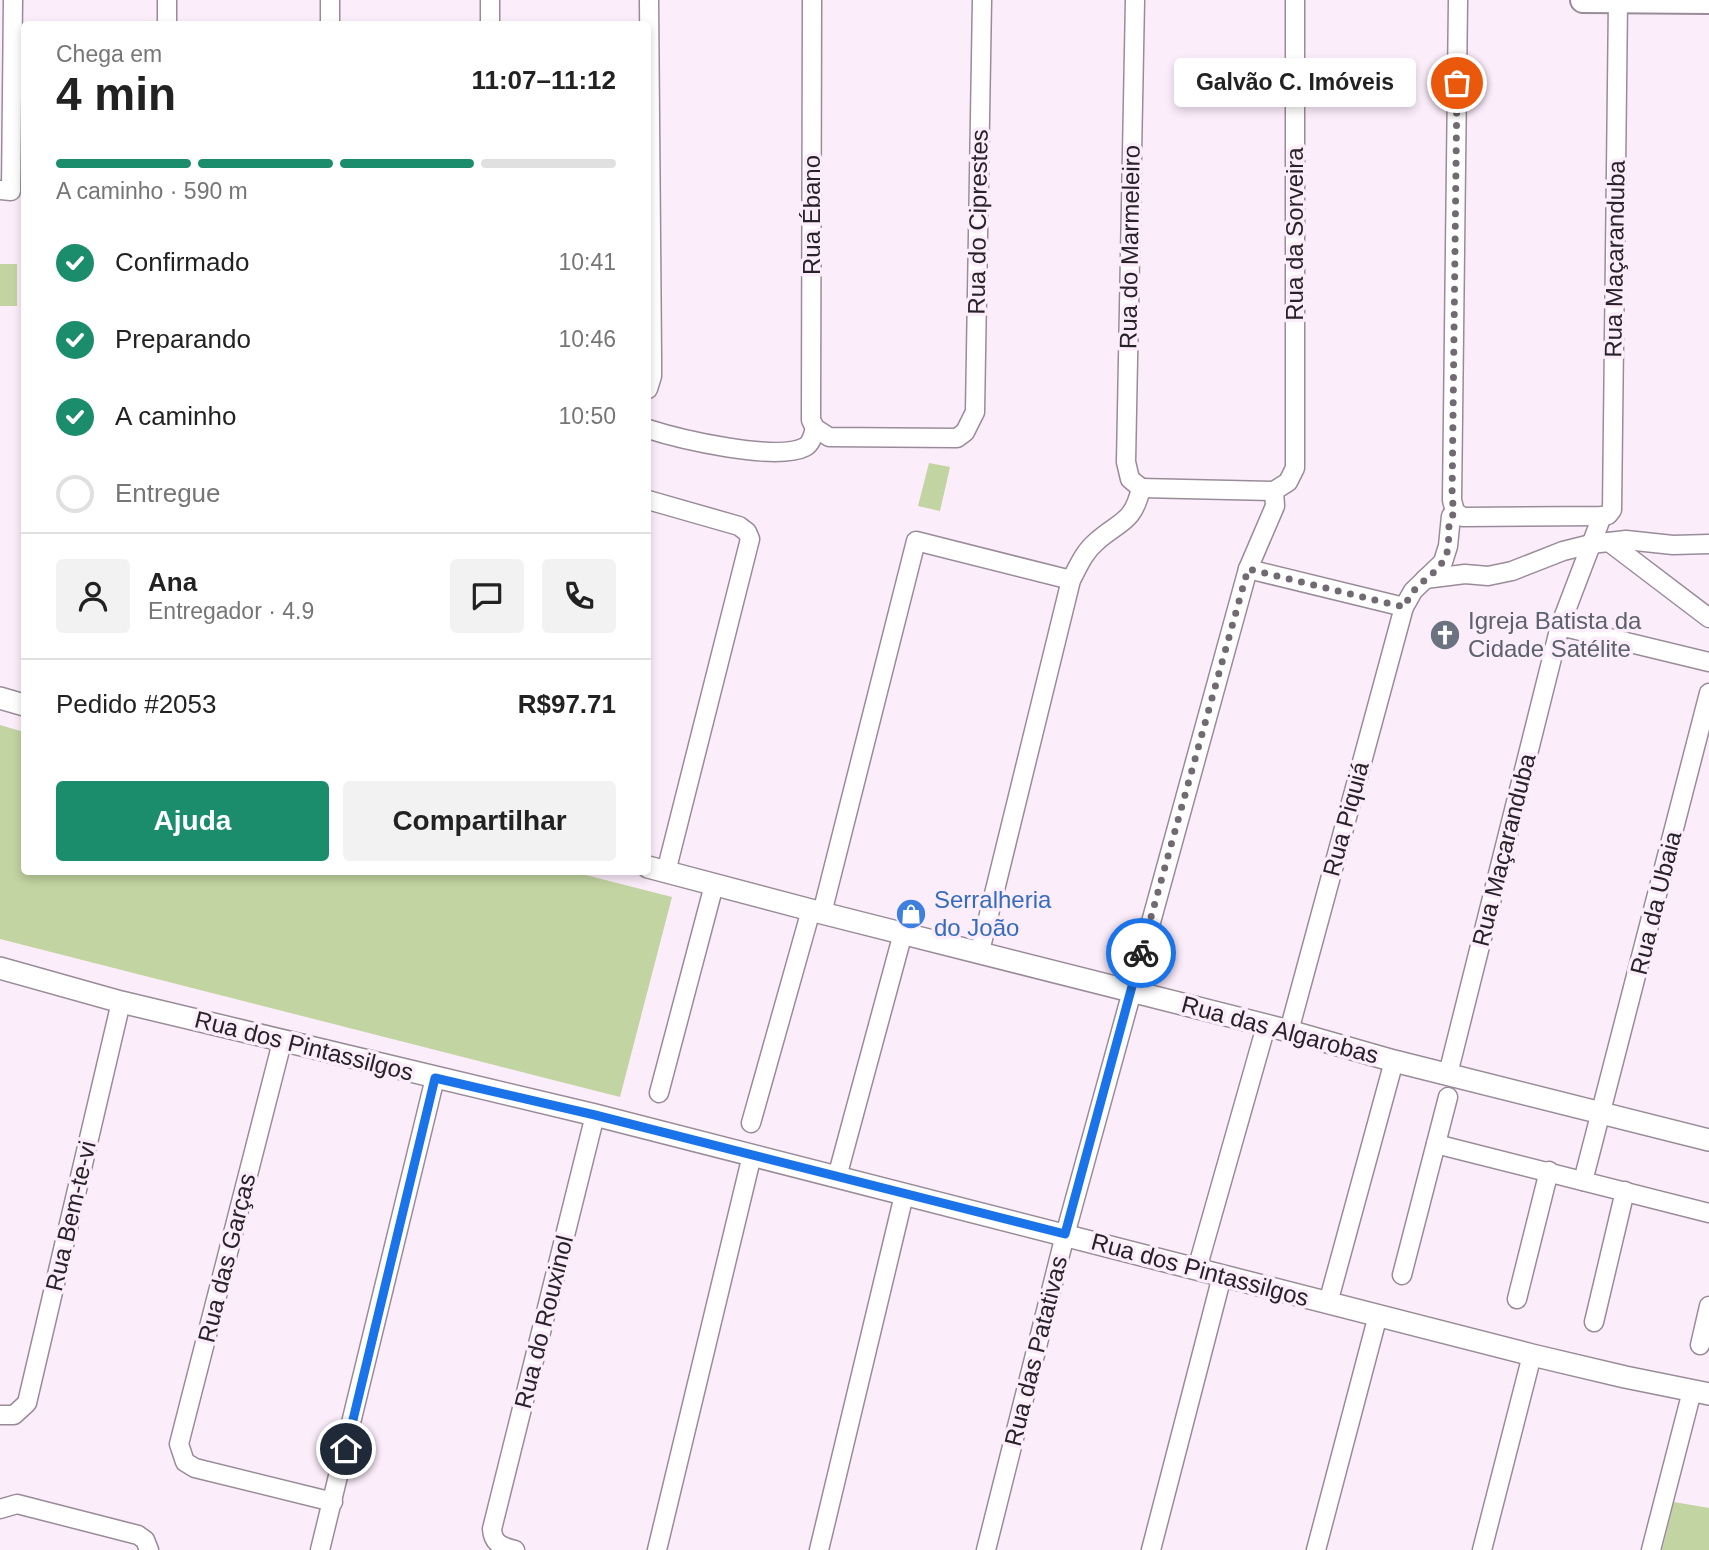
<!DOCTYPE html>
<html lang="pt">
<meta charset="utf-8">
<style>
body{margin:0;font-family:Helvetica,sans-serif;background:#f2f2f2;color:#222;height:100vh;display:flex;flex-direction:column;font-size:26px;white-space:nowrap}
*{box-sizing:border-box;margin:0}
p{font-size:23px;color:#767676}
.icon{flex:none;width:38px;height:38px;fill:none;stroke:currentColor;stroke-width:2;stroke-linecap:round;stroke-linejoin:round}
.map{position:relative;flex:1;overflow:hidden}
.panel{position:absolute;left:21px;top:21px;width:630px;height:854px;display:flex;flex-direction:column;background:#fff;border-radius:7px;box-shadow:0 4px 10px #0003}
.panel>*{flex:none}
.pin{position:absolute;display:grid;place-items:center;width:60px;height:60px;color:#fff;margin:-30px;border:4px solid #fff;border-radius:50%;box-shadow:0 2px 7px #0007}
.courier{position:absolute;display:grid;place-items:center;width:70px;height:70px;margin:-35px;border:5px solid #1a73e8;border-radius:50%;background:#fff;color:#222;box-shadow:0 2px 9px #0007}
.bubble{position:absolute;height:49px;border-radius:7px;background:#fff;box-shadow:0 4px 10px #0003;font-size:23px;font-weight:600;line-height:49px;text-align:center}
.head em{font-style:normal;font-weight:600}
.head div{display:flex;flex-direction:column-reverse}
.head{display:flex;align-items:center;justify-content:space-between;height:119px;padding:0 35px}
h1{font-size:46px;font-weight:600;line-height:52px}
.bar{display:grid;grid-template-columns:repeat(4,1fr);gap:10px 7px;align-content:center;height:84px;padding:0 35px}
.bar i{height:9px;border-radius:5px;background:#e0e0e0}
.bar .active{background:#1b8c6c}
.bar p{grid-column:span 4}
.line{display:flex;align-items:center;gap:18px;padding:0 35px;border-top:2px solid #e0e0e0}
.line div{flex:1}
.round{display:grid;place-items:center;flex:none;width:74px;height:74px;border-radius:7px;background:#f2f2f2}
ol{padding:0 35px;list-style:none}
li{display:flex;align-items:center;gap:21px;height:77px}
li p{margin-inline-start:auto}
li .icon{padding:7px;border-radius:50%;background:#1b8c6c;color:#fff;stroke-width:4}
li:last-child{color:#767676}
li i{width:38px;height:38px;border:4px solid #e0e0e0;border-radius:50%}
.cta{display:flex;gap:14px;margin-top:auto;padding:14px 35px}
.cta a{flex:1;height:80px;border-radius:7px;background:#1b8c6c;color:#fff;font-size:28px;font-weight:600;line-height:80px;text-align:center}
.cta a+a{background:#f2f2f2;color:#222}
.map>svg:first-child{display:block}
</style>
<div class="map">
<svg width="1709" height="1550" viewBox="0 0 1709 1550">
<rect width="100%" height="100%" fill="#fcedfb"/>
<!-- green -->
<g fill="#c2d4a1">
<rect x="0" y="264" width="17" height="42"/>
<path d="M929 463 950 467 940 511 918 506Z"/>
<path d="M0 725 24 732V872H574L672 897 620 1097 0 939Z"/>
<path d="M1674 1502 1709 1508V1550H1662Z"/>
</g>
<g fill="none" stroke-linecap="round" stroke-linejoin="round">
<!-- minor casing -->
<g stroke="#998c98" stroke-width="21">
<g id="minor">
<path d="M167 0V24"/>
<path d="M330 0V24"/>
<path d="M812 0 811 420 815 428 829 437 957 438 965 432 975 412 982 0"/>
<path d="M1135 0 1126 462 1130 479 1141 488"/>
<path d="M1458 0 1452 500 1455 512 1463 517 1602 516 1608 515 1612 510 1618 1"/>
<path d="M490 24V0"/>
<path d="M0 190 11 191 13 0"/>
<path d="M648 389 652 376V357L649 0"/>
<path d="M648 429C679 439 776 462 805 447 812 443 813 435 815 428"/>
<path d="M1141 488 1274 491 1288 482 1295 468V0"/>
<path d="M648 500 739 526 747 532 750 539 666 872"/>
<path d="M1609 542 1709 618"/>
<path d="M1248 569 1404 607"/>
<path d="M1425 579 1465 574 1488 576 1512 571 1563 551 1591 544 1626 540 1673 545 1709 544"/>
<path d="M1560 626 1709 662"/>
<path d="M822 913 916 541 1071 580"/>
<path d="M980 951 1071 580C1078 567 1084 552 1096 542 1119 521 1133 524 1141 488"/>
<path d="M1289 1031 1404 607 1413 591 1443 562 1448 546 1451 516 1455 512"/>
<path d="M282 1042 179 1444 185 1462 195 1468 333 1502"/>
<path d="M1448 1074 1560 626 1602 516"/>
<path d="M659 1093 714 885"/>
<path d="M751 1123 811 910"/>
<path d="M1436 1144 1709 1213"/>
<path d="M837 1177 903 933"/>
<path d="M1583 1181 1709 693"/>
<path d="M1197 1269 1266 1026"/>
<path d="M1402 1275 1448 1097"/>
<path d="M1517 1299 1549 1171"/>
<path d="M1328 1303 1394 1061"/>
<path d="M1594 1322 1625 1191"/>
<path d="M1700 1345 1709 1306"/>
<path d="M0 1415H14L27 1403 121 1002"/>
<path d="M0 1509 17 1504 138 1535 145 1540 149 1550"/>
<path d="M320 1550 435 1078"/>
<path d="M515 1550C502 1547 493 1544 492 1529L595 1115"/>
<path d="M657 1550 752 1155"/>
<path d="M819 1550 904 1195"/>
<path d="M986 1550 1065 1235 1248 569 1275 506 1274 491"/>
<path d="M1151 1550 1222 1276"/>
<path d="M1316 1550 1378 1315"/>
<path d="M1482 1550 1532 1355"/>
<path d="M1651 1550 1692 1391"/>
</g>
</g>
<!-- tertiary casing -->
<g stroke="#998c98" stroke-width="24">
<g id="tertiary">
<path d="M0 698 24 705"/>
<path d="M648 867 822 913 1289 1031 1394 1061 1709 1140"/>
<path d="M0 968 121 1002 595 1115 1532 1355 1625 1377 1709 1394"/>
</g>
</g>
<!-- secondary casing -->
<g stroke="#998c98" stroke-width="28">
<path id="secondary" d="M1583 0 1709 1"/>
</g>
<!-- minor -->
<use href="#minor" stroke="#fff" stroke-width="18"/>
<!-- tertiary -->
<use href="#tertiary" stroke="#fff" stroke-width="21"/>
<!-- secondary -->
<use href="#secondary" stroke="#fff" stroke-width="24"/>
</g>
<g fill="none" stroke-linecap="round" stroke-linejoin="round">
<!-- done -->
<path stroke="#726a72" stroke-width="7" stroke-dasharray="0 12.6" d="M1141 953 1248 569 1404 607C1407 601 1411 594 1416 588 1426 578 1441 569 1446 555 1452 541 1444 524 1455 512L1452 500 1457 83"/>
<!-- route -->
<path stroke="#1a73e8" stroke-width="9" d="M346 1449 435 1078 595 1115 1065 1234 1141 953"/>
</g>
<!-- icons -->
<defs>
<g id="church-disc" transform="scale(1.575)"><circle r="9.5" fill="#6b7280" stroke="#fcedfb"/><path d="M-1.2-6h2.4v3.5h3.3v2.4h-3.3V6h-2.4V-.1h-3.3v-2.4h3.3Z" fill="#fff"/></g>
<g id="shop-disc" transform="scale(1.575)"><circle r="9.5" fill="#3f7fe0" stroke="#fcedfb"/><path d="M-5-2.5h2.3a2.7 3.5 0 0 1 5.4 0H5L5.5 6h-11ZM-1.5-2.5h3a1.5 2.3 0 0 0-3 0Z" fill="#fff"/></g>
</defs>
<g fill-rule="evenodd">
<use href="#church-disc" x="1445" y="635"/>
<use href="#shop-disc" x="911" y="914"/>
</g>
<g text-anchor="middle" stroke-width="7" stroke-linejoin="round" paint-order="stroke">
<!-- street labels -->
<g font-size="24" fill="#282328" stroke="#fcedfb">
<text transform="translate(812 215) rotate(-90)" y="8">Rua Ébano</text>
<text transform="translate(978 222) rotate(-89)" y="8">Rua do Ciprestes</text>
<text transform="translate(1295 234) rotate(-90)" y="8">Rua da Sorveira</text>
<text transform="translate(1130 247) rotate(-89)" y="8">Rua do Marmeleiro</text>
<text transform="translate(1615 259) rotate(-89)" y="8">Rua Maçaranduba</text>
<text transform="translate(1346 819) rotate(-75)" y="8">Rua Piquiá</text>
<text transform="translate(1504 850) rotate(-76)" y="8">Rua Maçaranduba</text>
<text transform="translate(1656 903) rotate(-76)" y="8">Rua da Ubaia</text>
<text transform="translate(1280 1030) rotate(15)" y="8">Rua das Algarobas</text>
<text transform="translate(304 1046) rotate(14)" y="8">Rua dos Pintassilgos</text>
<text transform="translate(71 1216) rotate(-77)" y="8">Rua Bem-te-vi</text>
<text transform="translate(227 1258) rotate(-76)" y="8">Rua das Garças</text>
<text transform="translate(1200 1270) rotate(15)" y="8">Rua dos Pintassilgos</text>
<text transform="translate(544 1322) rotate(-76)" y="8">Rua do Rouxinol</text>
<text transform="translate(1036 1351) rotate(-76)" y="8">Rua das Patativas</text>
</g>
<!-- worship labels -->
<g font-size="24" fill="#5b616d" stroke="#fcedfb" text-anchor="start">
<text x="1468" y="629">Igreja Batista da<tspan x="1468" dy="28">Cidade Satélite</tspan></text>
</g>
<!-- shop labels -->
<g font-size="24" fill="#366cbe" stroke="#fcedfb" text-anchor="start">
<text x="934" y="908">Serralheria<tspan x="934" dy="28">do João</tspan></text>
</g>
</g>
</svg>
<div class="pin" style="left:1457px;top:83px;background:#ea580c"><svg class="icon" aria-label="bag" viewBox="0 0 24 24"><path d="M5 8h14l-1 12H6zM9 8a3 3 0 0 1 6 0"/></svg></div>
<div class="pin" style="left:346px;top:1449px;background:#1f2937"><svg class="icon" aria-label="home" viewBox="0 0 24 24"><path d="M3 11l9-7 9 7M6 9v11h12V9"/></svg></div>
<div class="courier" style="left:1141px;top:953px"><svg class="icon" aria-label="bike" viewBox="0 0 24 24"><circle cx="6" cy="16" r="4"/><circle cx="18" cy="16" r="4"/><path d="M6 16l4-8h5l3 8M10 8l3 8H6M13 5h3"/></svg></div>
<div class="bubble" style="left:1174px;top:58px;width:242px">Galvão C. Imóveis</div>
<section class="panel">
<div class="head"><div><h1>4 min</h1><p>Chega em</p></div><em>11:07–11:12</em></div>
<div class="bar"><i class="active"></i><i class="active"></i><i class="active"></i><i></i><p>A caminho · 590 m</p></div>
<ol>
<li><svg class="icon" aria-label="check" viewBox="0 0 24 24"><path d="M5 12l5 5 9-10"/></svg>Confirmado<p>10:41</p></li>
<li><svg class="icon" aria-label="check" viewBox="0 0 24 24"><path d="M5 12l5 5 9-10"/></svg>Preparando<p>10:46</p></li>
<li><svg class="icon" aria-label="check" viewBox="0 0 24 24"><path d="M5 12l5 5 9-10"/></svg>A caminho<p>10:50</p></li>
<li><i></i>Entregue</li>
</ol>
<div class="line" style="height:126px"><a class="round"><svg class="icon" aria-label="person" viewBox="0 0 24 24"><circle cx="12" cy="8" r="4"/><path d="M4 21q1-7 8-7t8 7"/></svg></a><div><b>Ana</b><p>Entregador · 4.9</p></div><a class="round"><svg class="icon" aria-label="chat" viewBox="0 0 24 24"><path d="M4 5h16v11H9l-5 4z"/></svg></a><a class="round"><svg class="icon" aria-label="phone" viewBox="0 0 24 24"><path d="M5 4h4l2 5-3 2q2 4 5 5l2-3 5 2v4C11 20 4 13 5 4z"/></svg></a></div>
<div class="line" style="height:91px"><div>Pedido #2053</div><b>R$97.71</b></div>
<div class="cta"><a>Ajuda</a><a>Compartilhar</a></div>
</section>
</div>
